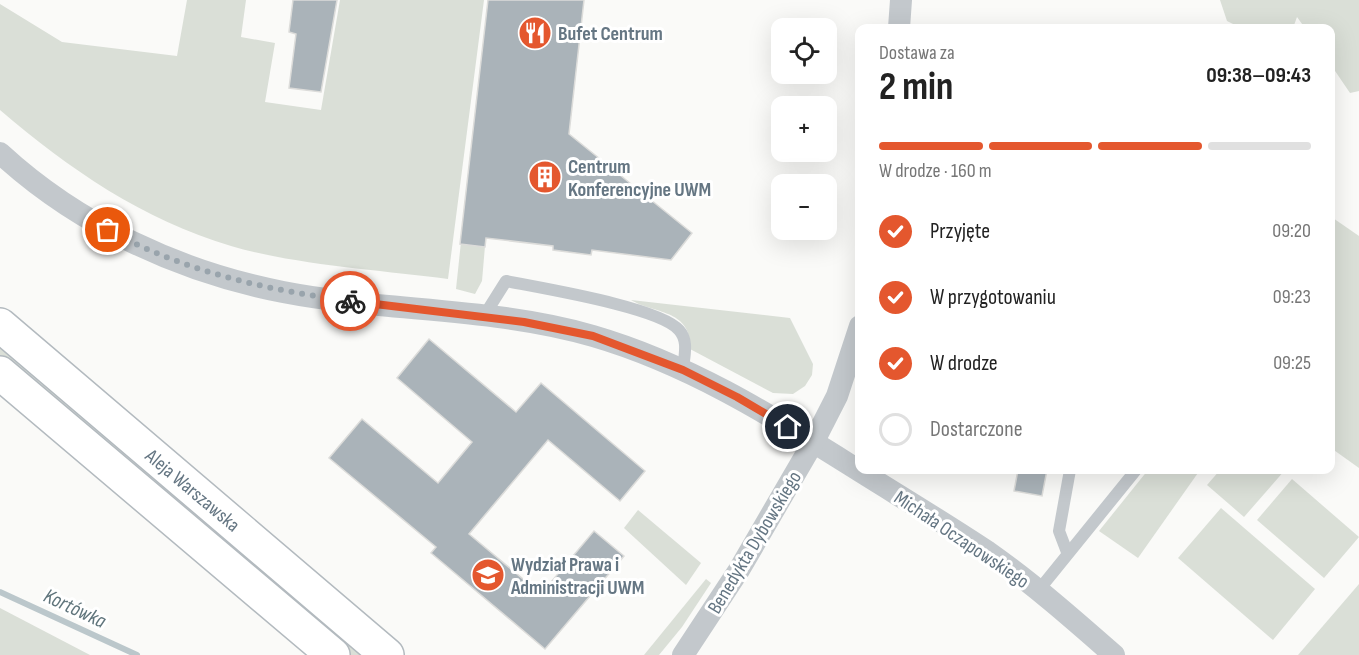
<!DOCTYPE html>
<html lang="pl">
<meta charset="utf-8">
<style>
body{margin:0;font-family:"Sofia Sans Condensed",sans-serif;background:#f6f6f6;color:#222;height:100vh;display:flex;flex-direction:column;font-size:22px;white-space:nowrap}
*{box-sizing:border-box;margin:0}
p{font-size:20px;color:#767676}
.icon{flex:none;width:33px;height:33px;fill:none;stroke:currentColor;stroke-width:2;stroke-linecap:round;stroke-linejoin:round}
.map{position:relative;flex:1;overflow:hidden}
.panel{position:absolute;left:855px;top:24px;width:480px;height:450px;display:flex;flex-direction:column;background:#fff;border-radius:12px;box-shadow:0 6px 24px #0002}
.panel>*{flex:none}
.buttons{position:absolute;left:771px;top:18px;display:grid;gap:12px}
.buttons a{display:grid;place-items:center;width:66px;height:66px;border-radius:12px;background:#fff;box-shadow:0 6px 24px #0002;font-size:30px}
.pin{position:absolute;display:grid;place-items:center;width:51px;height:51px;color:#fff;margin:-26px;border:3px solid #fff;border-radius:50%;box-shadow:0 2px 6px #0007}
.courier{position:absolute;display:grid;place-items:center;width:60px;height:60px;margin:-30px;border:4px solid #e4572e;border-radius:50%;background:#fff;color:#222;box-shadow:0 2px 8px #0007}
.summary em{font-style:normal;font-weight:700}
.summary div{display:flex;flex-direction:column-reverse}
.summary{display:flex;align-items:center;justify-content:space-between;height:102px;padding:0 24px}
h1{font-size:39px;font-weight:700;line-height:45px}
.bar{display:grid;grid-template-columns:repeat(4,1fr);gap:9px 6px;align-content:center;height:72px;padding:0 24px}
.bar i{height:8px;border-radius:4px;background:#e0e0e0}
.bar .active{background:#e4572e}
.bar p{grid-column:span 4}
ol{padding:0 24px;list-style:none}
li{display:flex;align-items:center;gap:18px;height:66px}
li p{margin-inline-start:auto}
li .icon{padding:6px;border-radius:50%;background:#e4572e;color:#fff;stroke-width:4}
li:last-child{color:#767676}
li i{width:33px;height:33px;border:3px solid #e0e0e0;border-radius:50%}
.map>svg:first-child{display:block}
</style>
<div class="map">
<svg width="1359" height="655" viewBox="0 0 1359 655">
<rect width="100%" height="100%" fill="#fafaf8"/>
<!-- green -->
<g fill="#dadfd7">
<path d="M187 0H246L241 37 275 43 265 102 321 110 340 0H484L448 279C380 270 296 265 231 246 143 220 69 169 0 110V4L62 42 177 56Z"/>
<path d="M1220 0H1359V91L1350 93 1331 65 1330 28H1305L1297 17 1293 28H1241L1227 21Z"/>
<path d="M1330 216 1359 236V468L1331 448Z"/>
<path d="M461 242 485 246 482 281 475 294 456 289Z"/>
<path d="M631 300 790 318 813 364 812 375 805 386 793 394 773 393 690 349C692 309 654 314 631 300Z"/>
<path d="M0 342 368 655H351L11 367 0 358Z"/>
<path d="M1148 470H1200L1138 558 1099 531Z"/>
<path d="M1220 470H1285L1244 517 1207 485Z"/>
<path d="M1292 479 1359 537 1324 578 1257 520Z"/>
<path d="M1221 508 1315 589 1273 640 1178 558Z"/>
<path d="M638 510 701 563 686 585 624 528Z"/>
<path d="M706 579 711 583 682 627 659 655H644Z"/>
<path d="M1359 584V655H1298Z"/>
<path d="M0 608 90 655H0Z"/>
</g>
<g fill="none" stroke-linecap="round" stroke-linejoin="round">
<!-- stream -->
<path stroke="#bbc7cb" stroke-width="6" d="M0 592 137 655"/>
</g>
<!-- building -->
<g fill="#aab3b9" stroke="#dcdcda" stroke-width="1.5">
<path d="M293 0H337L321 92 289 88 296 34 289 32Z"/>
<path d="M488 0H584L569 134 692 233 671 260 592 250 591 255 553 250V246L486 238 485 247 460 244Z"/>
<path d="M429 339 516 412 541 383 645 471 620 501 548 440 469 534 541 594 594 531 624 556 545 649 431 553 436 547 329 458 362 419 438 483 472 442 397 378Z"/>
<path d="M1018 470H1047L1042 496 1014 491Z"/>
</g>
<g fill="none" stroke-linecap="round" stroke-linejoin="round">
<!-- secondary casing -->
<g stroke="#b3babf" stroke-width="36">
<g id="secondary">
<path d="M0 325 387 655"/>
<path d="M0 373 333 655"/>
</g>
</g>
<!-- lane -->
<g stroke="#c3c8cc" stroke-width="12">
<path d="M484 316 506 281C540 288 659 307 679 330 689 341 684 356 683 370"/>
<path d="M1067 552 1059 531 1070 470"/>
<path d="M1038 591 1136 470"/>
</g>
<!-- street -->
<g stroke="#c3c8cc" stroke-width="22">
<path d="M899 28 901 0"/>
<path d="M0 153C78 225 180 272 283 292 386 312 493 307 593 336 686 363 769 414 850 465 896 494 943 522 988 552 1032 583 1073 619 1114 655"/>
<path d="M683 655 739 570 814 441 837 396 860 326"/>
</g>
<!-- secondary -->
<use href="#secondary" stroke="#fff" stroke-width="33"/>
</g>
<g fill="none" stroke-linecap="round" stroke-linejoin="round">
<!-- done -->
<path stroke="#99a4ac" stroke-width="6" stroke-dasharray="0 10.8" d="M108 230C184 271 265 290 350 301"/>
<!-- route -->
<path stroke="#e4572e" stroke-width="8" d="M350 301 524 322 593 336 683 370 737 397 788 427"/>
</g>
<!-- icons -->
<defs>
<g id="restaurant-disc" transform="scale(1.725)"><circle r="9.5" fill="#e4572e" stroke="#fff"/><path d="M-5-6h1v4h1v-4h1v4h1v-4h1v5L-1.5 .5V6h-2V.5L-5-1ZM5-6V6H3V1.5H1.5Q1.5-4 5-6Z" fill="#fff"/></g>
<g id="building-disc" transform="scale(1.725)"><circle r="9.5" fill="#e4572e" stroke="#fff"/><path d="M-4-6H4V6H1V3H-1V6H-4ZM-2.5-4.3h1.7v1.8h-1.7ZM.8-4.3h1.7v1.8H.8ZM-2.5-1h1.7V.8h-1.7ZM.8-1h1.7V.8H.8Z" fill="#fff"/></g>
<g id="university-disc" transform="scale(1.725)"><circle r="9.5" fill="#e4572e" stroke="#fff"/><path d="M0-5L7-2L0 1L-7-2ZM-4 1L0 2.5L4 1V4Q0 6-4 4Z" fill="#fff"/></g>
</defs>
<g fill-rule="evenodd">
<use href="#restaurant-disc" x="535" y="33"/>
<use href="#building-disc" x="545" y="177"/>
<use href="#university-disc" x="488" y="575"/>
</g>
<g text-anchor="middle" stroke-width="6" stroke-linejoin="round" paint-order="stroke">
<!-- poi labels -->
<g font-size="20" font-weight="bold" fill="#657683" stroke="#fff" text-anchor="start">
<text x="558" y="40">Bufet Centrum</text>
<text x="568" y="173">Centrum<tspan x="568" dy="23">Konferencyjne UWM</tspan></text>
<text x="511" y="571">Wydział Prawa i<tspan x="511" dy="23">Administracji UWM</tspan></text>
</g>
<!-- street labels -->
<g font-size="20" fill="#657683" stroke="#fff">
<text transform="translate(193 490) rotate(40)" y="7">Aleja Warszawska</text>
<text transform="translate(962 539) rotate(34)" y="7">Michała Oczapowskiego</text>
<text transform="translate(754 542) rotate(-59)" y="7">Benedykta Dybowskiego</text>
</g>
<!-- water labels -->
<g font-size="21" font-style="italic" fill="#60757c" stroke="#fff">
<text transform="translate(75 608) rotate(25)" y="7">Kortówka</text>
</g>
</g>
</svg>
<div class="buttons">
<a><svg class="icon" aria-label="locate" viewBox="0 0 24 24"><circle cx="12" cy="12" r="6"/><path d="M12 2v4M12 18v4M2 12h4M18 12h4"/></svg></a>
<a>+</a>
<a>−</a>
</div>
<div class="pin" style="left:108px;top:230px;background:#ea580c"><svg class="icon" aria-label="bag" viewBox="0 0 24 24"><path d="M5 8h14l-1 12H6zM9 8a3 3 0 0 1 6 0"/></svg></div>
<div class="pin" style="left:788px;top:427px;background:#1f2937"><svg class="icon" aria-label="home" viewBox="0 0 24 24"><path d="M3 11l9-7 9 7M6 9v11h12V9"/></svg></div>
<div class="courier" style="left:350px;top:301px"><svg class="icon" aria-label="bike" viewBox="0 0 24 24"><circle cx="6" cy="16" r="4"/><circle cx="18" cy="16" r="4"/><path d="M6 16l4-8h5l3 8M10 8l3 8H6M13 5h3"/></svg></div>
<section class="panel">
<div class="summary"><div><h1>2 min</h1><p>Dostawa za</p></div><em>09:38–09:43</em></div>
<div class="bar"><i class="active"></i><i class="active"></i><i class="active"></i><i></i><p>W drodze · 160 m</p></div>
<ol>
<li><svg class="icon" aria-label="check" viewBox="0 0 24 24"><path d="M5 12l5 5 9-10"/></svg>Przyjęte<p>09:20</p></li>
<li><svg class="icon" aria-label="check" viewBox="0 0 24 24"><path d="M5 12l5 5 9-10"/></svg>W przygotowaniu<p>09:23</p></li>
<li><svg class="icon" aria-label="check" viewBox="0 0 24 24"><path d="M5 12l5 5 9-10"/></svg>W drodze<p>09:25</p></li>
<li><i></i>Dostarczone</li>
</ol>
</section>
</div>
